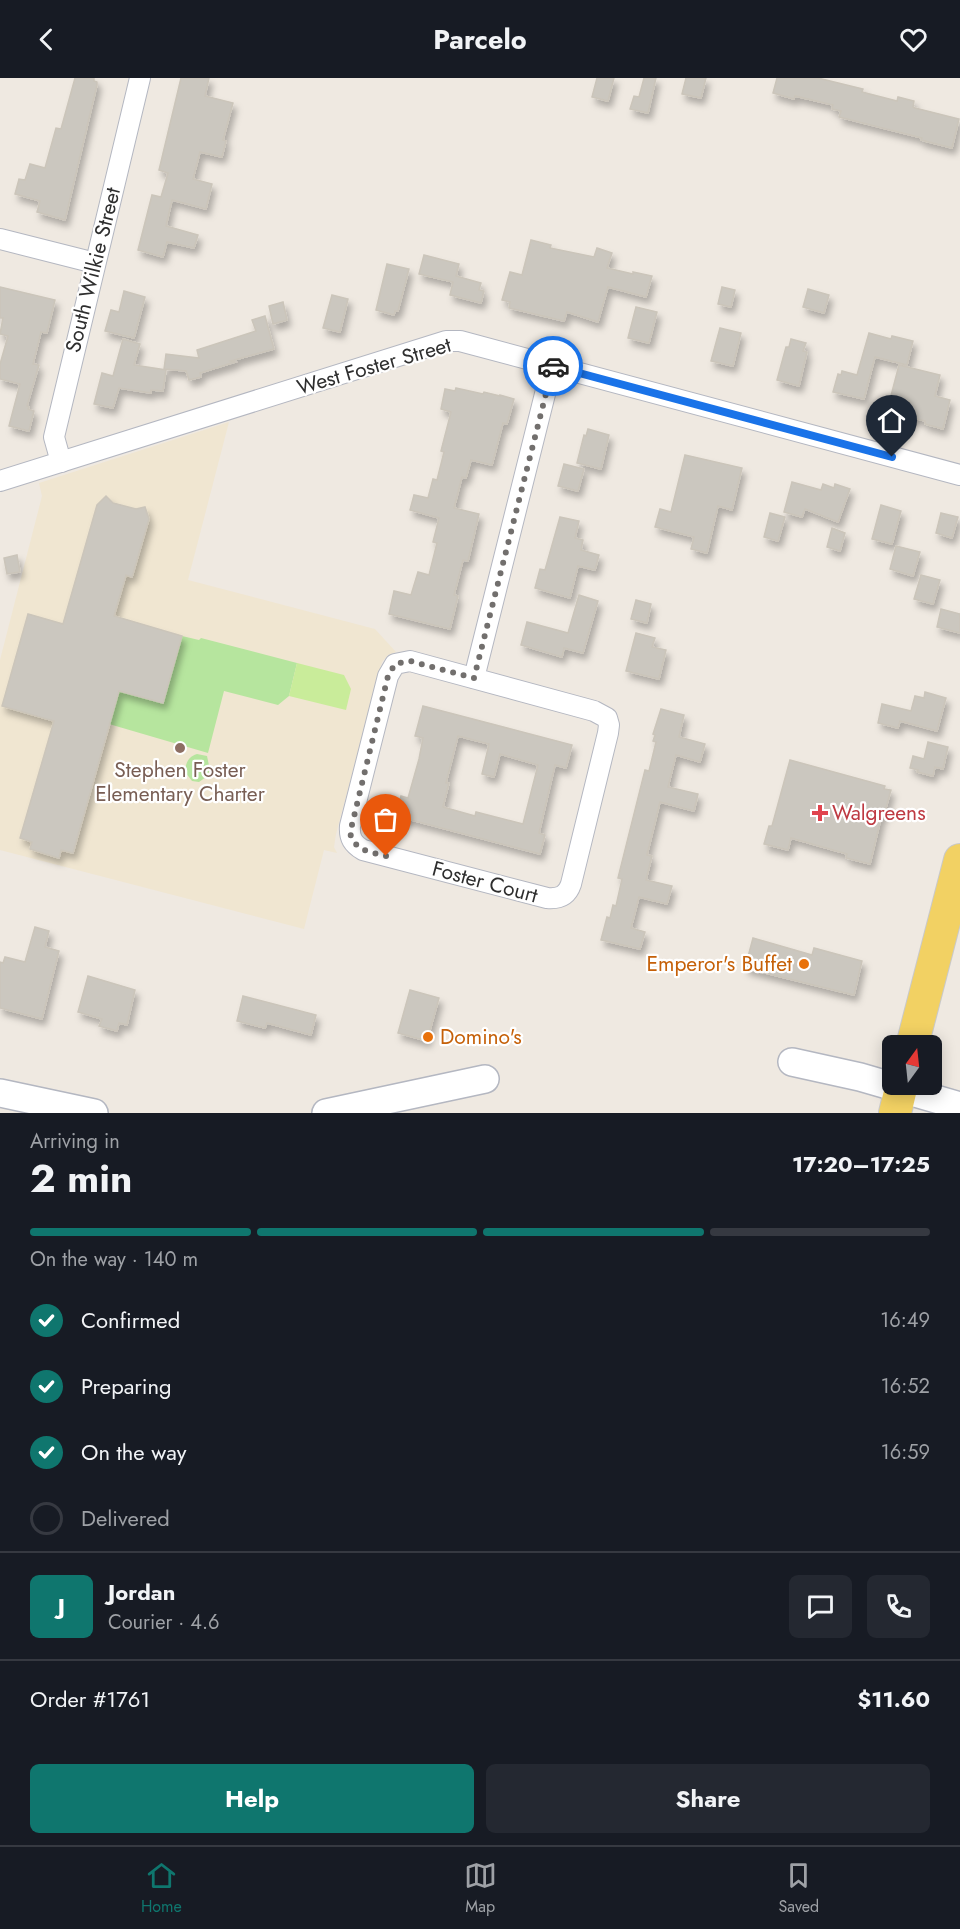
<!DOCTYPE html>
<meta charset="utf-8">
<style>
body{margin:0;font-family:Jost,sans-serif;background:#242831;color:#f1f3f6;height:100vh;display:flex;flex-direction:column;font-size:22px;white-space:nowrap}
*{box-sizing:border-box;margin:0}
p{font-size:20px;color:#9ea1a6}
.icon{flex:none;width:33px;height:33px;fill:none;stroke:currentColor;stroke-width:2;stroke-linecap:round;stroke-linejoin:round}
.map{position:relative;height:1035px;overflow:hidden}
.drawer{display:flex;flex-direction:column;background:#171b24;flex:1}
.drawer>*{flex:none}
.needle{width:39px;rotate:15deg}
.controls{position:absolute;left:882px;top:957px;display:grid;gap:12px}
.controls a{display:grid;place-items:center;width:60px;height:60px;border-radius:9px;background:#171b24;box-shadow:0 3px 15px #0003;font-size:30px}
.pin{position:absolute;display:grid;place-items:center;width:51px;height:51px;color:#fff;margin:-62px -26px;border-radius:50% 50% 50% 0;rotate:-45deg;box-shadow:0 0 6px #0007}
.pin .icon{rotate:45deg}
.courier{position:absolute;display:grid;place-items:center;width:60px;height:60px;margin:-30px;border:4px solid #1a73e8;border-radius:50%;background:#fff;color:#222;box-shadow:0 2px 8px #0007}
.summary em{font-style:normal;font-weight:700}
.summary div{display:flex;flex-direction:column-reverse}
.summary{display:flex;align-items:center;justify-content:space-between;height:102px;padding:0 30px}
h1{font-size:39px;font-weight:700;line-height:45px}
.bar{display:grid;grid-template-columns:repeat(4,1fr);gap:9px 6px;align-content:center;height:72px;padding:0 30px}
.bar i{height:8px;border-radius:4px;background:#363941}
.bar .on{background:#0f766e}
.bar p{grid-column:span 4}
.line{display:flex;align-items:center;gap:15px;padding:0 30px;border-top:2px solid #363941}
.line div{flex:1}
.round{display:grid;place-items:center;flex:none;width:63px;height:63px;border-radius:9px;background:#242831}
ol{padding:0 30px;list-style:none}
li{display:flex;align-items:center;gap:18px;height:66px}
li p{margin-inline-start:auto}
li .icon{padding:6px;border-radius:50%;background:#0f766e;color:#fff;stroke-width:4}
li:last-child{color:#9ea1a6}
li i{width:33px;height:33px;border:3px solid #363941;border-radius:50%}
.cta{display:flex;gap:12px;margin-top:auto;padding:12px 30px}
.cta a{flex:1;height:69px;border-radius:9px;background:#0f766e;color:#fff;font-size:24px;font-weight:700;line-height:69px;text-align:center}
.cta a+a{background:#242831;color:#f1f3f6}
header{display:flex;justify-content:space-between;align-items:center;height:78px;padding:0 30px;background:#171b24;font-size:27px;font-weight:700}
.tabs{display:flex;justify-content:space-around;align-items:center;height:84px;border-top:2px solid #363941;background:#171b24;font-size:16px;color:#9ea1a6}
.tabs a{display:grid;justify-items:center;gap:3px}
.tabs .on{color:#0f766e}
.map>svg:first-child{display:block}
</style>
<header><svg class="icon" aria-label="back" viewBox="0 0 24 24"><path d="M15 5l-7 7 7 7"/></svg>Parcelo<svg class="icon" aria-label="heart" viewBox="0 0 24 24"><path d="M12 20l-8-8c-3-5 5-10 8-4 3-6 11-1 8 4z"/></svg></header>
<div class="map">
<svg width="960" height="1035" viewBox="0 0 960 1035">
<defs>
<filter id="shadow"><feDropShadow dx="3.5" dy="6" stdDeviation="3" flood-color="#0004"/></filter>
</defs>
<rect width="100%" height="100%" fill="#efe9e1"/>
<!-- education -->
<path fill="#f0e6d1" d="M229 344 188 502 375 551 396 574 388 577 382 584 336 756 334 769 337 775 324 772 304 851 0 772V582L42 418 39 405Z"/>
<!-- green -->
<g fill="#b6e59e">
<path d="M182 558 199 562 201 560 297 585 289 618 278 627 224 613 208 675 109 646 119 613 163 625Z"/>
<path d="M197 676 207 678 210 692 206 699 199 704 192 703 185 694C186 684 188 679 197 676Z"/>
</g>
<!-- pitch -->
<path fill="#c9ec9a" d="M297 585 344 597 351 611 346 632 289 618Z"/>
<!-- building -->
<g fill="#cbc7bf" stroke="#cbc5ba" stroke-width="1.5" fill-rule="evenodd" filter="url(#shadow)">
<path d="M75 0H94V3L97 4V7L65 142 37 134 40 123 15 116 19 101 25 102 30 86 45 90 56 50 61 51Z"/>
<path d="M181 0H209L205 18 233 25 223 62 226 63 222 79 200 74 193 101 212 106 206 131 172 122 166 148 198 157 194 170 167 164 163 179 138 172 152 117 161 119 168 95 159 92Z"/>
<path d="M597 0H614L608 23 592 19Z"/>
<path d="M644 0H656L648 35 630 31 634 18 639 19Z"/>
<path d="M686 0H706L701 20 682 16Z"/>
<path d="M777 0H818L863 11 862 14 897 23 898 19 914 23 913 29 915 30 959 41 952 70 921 62 922 60 839 39 841 33 832 31 833 27 795 18 794 21 773 15Z"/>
<path d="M531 162 551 167 550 170 594 179 597 170 612 175 607 190 633 196V194L652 198 646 219 608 209 598 244 567 234 564 243 509 230 510 224 502 222 510 194 522 197Z"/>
<path d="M424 177 459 186 456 198 481 205 479 212 484 213 481 225 450 217 453 204 419 196Z"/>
<path d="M387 186 409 191 398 233H395L394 237 376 232Z"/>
<path d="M0 209 55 222 47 255 41 254 33 286 39 287 27 328 29 329 28 331 34 333 29 353 9 348 20 306 0 301V286L8 258 0 256 3 240H0Z"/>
<path d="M722 209 735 212 731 229 718 226Z"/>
<path d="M808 211 829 217 824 235 803 229Z"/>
<path d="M124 213 145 219 134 260 105 253 111 232 119 234Z"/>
<path d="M332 217 348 221 340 254 323 250Z"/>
<path d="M283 224 287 242 273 246 269 228Z"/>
<path d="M636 229 657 234 649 265 628 260Z"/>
<path d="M265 238 274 271 231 283 235 284 200 295 201 299 189 302 186 293 164 291 166 276 199 280 197 272 256 253 252 242Z"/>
<path d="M720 250 741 255 733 288 711 283Z"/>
<path d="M869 255 891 261 892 258 913 263 907 287 875 279 864 321 833 314 838 296 841 297 842 293 857 297Z"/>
<path d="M123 261 140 266 134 287 166 292 163 313 151 312V315L119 310 113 330 94 326 102 295 113 298Z"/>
<path d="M791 261 806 265 803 273 807 274 799 308 777 302 786 269H789Z"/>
<path d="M899 287 940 297 935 318 950 322 943 351 925 346V343L887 333Z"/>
<path d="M456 310 483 316 484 314 500 318V317L514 321 507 346 503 345 492 387 471 382 466 400 462 399 454 430 479 436 468 483 463 482 454 517 458 518 450 551 389 536 394 513 411 517 418 494 429 497 437 465 433 464 439 440 410 432 414 417 428 420 433 401 437 402 444 374 441 373 451 334 441 331 445 311 455 313Z"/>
<path d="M588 351 609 357 601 391 577 385 584 357 586 358Z"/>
<path d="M685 377 742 390 732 432 718 428 707 475 691 471 694 459 655 449 660 431 671 434Z"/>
<path d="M564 386 584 391 578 413 558 408Z"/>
<path d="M792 404 821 412 823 406 834 410 835 406 850 411 838 444 805 431 802 439 784 434Z"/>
<path d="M106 418 113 425 136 431 145 429 149 441 132 499 126 497 114 538 182 558 163 625 119 613 73 775 61 772 59 780 30 771 32 764 20 760 54 643 2 628 28 536 63 546 97 427Z"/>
<path d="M881 427 901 433 892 466 872 461Z"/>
<path d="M770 435 785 439 778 463 764 459Z"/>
<path d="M941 435 958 439 952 460 936 455Z"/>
<path d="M560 439 579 443 575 460 583 462 581 472 599 477 595 492 578 488 570 520 535 510 540 491 545 492Z"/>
<path d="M832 450 845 455 840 473 827 469Z"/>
<path d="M896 468 920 474 913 498 890 491Z"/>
<path d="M17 477 20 494 7 496 4 480Z"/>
<path d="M921 497 940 502 933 526 914 521Z"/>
<path d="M579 517 598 523 583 575 564 570 562 579 521 567 527 544 568 555Z"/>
<path d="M636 522 651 526 647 545 631 541Z"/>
<path d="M941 531 960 536V555L937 549Z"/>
<path d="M636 555 655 560 652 569 666 572 659 601 626 593Z"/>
<path d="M925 614 946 620 937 653 900 643 898 650 878 645 882 626 911 633 915 618 924 620Z"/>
<path d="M423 628 572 667 566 690 555 687 539 755 545 757 540 776 396 738 401 718 408 720 419 681 423 660 415 658ZM458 658 489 666 482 696 494 699 500 676 538 687 523 746 476 734 475 738 443 729 449 705H446Z"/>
<path d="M661 631 684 637 679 659 705 666 700 684 676 677 668 709 698 716 694 733 660 724 647 777 652 778 646 802 672 808 667 826 639 819 631 850 645 854 640 871 601 862 607 839 610 840 613 827 616 828 622 801 618 800 645 692 649 693 656 664 653 663 655 657 653 656Z"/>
<path d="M928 664 948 669 943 691 935 689 933 698 917 694 918 692 910 690 913 678 924 681Z"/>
<path d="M790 682 885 708 884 711 891 712 884 737 882 736 870 786 846 780 847 776 791 760 788 772 764 766 769 748H772Z"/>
<path d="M35 849 49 853 45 869 59 873 42 941 0 930V884L3 885 5 879 25 884Z"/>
<path d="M753 860 812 877 814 870 862 883 854 917 745 890Z"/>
<path d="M88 898 135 912 127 947 119 945 117 953 99 948 102 941 78 934Z"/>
<path d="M410 912 439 920 427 963 398 955Z"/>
<path d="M243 918 316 937 311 957 267 945 265 950 237 943Z"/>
</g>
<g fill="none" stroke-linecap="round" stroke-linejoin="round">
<!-- street casing -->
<g stroke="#b4b7c1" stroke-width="22">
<g id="street">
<path d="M0 161 95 185"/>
<path d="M61 384 54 359 140 0"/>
<path d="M0 403 446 263H460L960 397"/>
<path d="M410 583 594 633 607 640 609 647 608 655 571 806C567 818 559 821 547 820L363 772C353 766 349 760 350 748L388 598 395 586Z"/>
<path d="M474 600 552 288"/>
</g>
</g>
<!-- secondary casing -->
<g stroke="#b4b7c1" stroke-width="30">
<g id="secondary">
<path d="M792 984 860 999 960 1028"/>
<path d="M0 1015 94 1035"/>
<path d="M326 1035 485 1001"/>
</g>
</g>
<!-- primary casing -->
<g stroke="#c9c9c9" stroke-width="34">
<g id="primary">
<path d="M912 968 960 782"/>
<path d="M895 1035 902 1006"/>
</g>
</g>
<!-- street -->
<use href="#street" stroke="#fff" stroke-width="20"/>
<!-- secondary -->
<use href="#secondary" stroke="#fff" stroke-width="27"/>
<!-- primary -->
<use href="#primary" stroke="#f2d163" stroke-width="32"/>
</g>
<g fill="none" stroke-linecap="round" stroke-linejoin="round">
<!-- done -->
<path stroke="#726f6d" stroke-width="6" stroke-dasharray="0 10.8" d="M386 778C370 774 355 773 350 755L388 598 395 586 410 583 474 600 553 288"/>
<!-- route -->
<path stroke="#1a73e8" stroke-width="8" d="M553 288 892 379"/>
</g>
<!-- markers -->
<circle fill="#8d6e63" stroke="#fff" stroke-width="2" cx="180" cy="670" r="6"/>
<path fill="#e0444e" stroke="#fff" stroke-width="2" d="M817 726h6v6h6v6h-6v6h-6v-6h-6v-6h6z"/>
<g fill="#e8710a" stroke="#fff" stroke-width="2">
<circle cx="804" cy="886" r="6"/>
<circle cx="428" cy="959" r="6"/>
</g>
<g text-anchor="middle" stroke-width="4.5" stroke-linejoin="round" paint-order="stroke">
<!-- street labels -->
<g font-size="21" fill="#2e2e2e" stroke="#fff">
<text transform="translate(93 192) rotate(-76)" y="7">South Wilkie Street</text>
<text transform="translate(374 288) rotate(-16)" y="7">West Foster Street</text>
<text transform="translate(485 804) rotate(15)" y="7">Foster Court</text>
</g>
<!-- education labels -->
<g font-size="21" fill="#785e54" stroke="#fff">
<text x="180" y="699">Stephen Foster<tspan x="180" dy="24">Elementary Charter</tspan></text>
</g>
<!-- health labels -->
<g font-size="21" fill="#be3a42" stroke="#fff" text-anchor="start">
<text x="832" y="742">Walgreens</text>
</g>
<!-- food labels -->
<g font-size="21" fill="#c56008" stroke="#fff" text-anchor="end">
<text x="792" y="893">Emperor's Buffet</text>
<text x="440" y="966" text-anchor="start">Domino's</text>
</g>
</g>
</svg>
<div class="controls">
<a><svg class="needle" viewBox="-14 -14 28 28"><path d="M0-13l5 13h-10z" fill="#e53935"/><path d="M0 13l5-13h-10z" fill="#9ea1a6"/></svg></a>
</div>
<div class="pin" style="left:386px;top:778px;background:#ea580c"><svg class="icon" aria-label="bag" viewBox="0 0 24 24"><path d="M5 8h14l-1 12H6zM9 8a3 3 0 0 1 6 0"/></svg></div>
<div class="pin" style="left:892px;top:379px;background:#1f2937"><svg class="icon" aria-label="home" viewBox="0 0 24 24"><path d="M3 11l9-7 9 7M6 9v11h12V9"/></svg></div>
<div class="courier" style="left:553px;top:288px"><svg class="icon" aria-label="car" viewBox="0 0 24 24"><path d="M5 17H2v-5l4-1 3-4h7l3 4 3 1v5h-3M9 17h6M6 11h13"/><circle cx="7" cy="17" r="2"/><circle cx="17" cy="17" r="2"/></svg></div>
</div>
<section class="drawer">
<div class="summary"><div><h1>2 min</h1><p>Arriving in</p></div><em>17:20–17:25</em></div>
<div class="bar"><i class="on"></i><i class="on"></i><i class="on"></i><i></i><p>On the way · 140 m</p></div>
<ol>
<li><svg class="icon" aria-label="check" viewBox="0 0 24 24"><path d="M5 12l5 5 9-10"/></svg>Confirmed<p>16:49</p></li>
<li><svg class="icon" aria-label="check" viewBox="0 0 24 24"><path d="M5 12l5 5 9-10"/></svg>Preparing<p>16:52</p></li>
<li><svg class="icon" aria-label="check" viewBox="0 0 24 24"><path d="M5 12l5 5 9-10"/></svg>On the way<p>16:59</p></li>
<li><i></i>Delivered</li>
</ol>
<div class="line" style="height:108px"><b class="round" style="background:#0f766e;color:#fff">J</b><div><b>Jordan</b><p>Courier · 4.6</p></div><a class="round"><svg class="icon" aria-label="chat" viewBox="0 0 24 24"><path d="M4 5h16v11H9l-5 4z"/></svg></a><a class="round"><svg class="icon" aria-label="phone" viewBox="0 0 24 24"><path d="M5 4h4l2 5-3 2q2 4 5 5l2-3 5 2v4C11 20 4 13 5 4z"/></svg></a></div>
<div class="line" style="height:78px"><div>Order #1761</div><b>$11.60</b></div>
<div class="cta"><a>Help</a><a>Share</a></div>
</section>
<nav class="tabs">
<a class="on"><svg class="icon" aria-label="home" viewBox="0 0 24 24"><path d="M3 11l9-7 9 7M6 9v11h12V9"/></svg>Home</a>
<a><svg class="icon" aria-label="map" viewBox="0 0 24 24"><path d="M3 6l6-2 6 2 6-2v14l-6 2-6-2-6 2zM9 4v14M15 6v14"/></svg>Map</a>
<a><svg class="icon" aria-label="saved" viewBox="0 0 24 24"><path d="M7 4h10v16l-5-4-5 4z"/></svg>Saved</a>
</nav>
